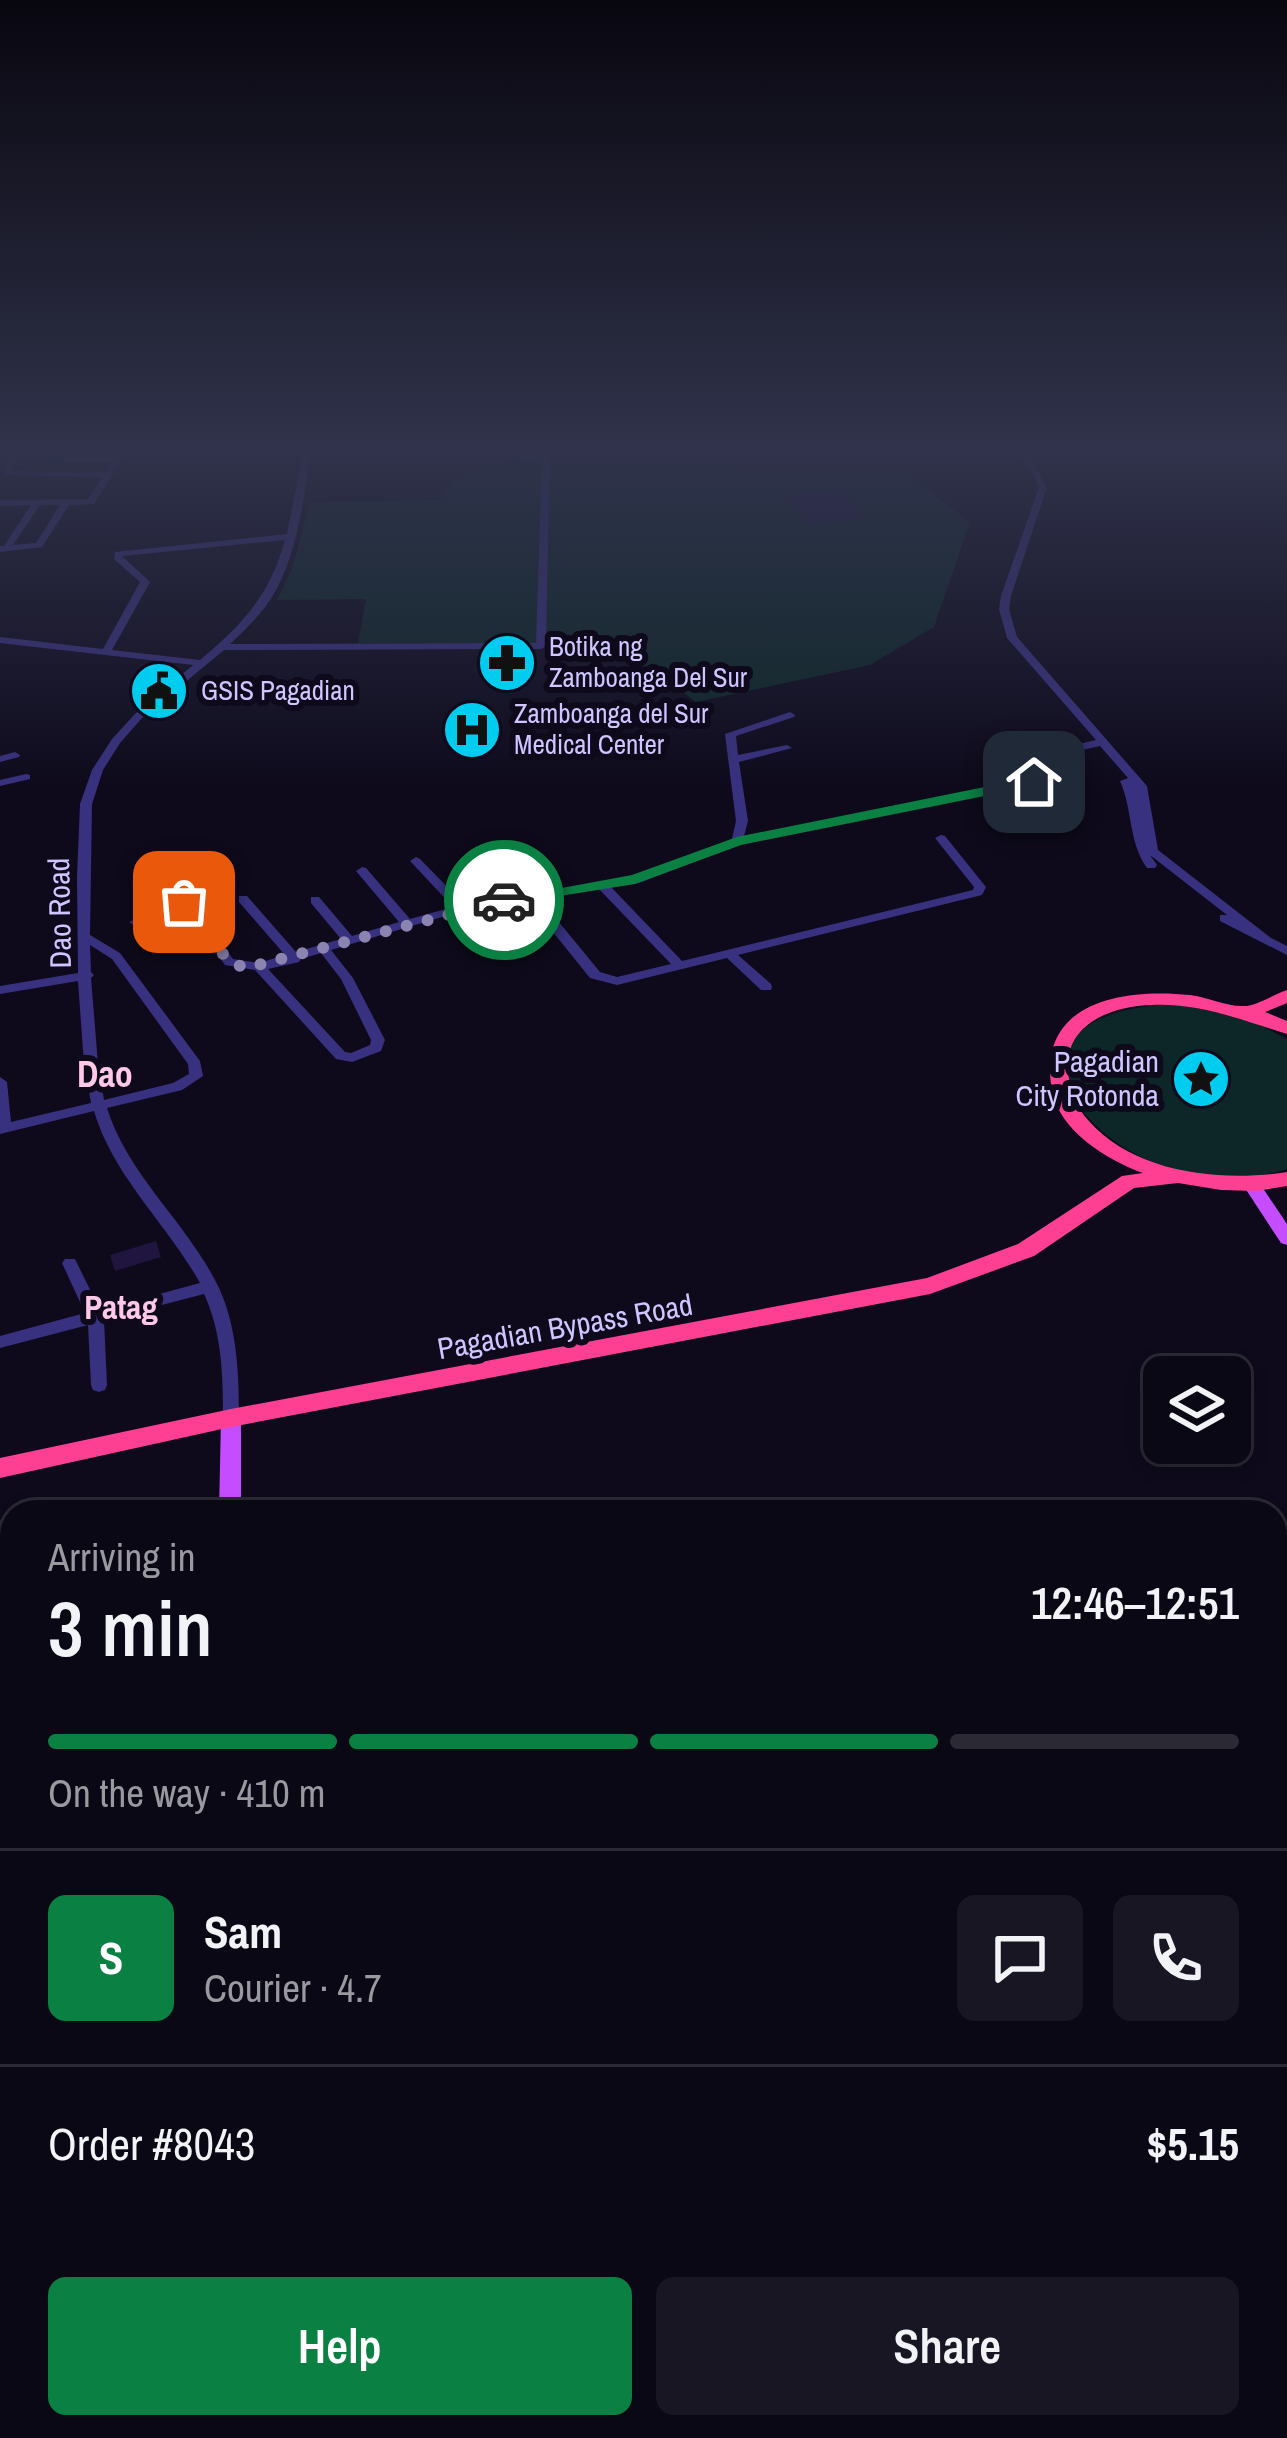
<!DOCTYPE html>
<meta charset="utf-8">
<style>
body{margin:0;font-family:"Archivo Narrow",sans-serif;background:#181622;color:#f1f3f6;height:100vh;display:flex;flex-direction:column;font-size:45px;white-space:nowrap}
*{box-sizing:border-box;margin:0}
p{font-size:39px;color:#999aa0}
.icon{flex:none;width:66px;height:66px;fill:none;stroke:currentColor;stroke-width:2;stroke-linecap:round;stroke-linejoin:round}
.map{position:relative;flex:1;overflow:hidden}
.details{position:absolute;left:0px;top:1500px;width:1287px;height:939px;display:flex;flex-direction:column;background:#0a0815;border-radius:36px 36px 0 0;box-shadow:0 6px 18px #0003,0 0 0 3px #2a2934}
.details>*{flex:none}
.controls{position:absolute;left:1143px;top:1356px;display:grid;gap:24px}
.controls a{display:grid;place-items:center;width:108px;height:108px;border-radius:18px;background:#0a0815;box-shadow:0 6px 18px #0003,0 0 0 3px #2a2934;font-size:60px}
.pin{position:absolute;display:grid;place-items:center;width:102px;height:102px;color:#fff;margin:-51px;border-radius:24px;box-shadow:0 6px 18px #0006}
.courier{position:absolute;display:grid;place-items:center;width:120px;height:120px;margin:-60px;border:9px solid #0b8043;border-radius:50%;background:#fff;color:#222;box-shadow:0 3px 15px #0007}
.headline em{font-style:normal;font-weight:600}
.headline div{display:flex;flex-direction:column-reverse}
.headline{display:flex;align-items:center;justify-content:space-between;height:204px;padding:0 48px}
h1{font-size:78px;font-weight:600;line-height:90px}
.bar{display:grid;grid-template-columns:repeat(4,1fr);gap:18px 12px;align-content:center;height:144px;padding:0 48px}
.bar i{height:15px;border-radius:9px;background:#2a2934}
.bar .selected{background:#0b8043}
.bar p{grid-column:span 4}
.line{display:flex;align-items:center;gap:30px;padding:0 48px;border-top:3px solid #2a2934}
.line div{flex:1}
.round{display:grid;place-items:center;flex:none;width:126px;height:126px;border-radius:18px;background:#181622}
.cta{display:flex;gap:24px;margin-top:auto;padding:24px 48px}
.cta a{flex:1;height:138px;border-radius:18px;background:#0b8043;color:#fff;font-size:48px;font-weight:600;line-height:138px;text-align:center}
.cta a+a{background:#181622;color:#f1f3f6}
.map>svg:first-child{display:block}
</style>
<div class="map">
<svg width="1287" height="2438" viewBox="0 0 1287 2438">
<rect width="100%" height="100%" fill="#0e0a1c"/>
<!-- green -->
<g fill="#0d2627">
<path d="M491 461 905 473 970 522 934 627 870 665 696 702 648 667 549 643H358L366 599 277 600 292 568 310 503 438 500 456 478Z"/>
<path d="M1175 1004 1248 1019 1287 1039V1169C1116 1223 949 1012 1175 1004Z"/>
<path d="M670 2427H973L977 2438H673Z"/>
</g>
<!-- building -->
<g fill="#1f153f">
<path d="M842 489 864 519 812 524 783 495Z"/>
<path d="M156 1241 161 1257 115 1271 110 1255Z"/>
</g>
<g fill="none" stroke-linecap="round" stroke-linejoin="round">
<!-- minor -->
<g fill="#38317f" fill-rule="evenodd">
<path d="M31 449H40L29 456 115 457 121 449H129L94 504 69 505 42 547 0 552V546H4L31 505 0 506V500L88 499 103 477 4 475 7 460ZM20 460 112 462 106 472 12 471 14 463ZM40 505H60L36 543 13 545Z"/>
<path d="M304 449H312C304 494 299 545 278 586 267 609 248 627 230 644L536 643 542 463 490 455H342L330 449 490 451 542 458V449H550L546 646 541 649 224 650 142 718 120 743 103 770 92 804 90 935 120 953 200 1061 203 1076 182 1090 107 1108C128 1175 185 1221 216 1282 237 1322 239 1372 239 1418L237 1423 231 1425 225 1423 223 1418C223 1375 222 1333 204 1294L104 1320 107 1385 105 1390 99 1392 93 1390 91 1385 88 1325 0 1348V1336L85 1313 62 1263 65 1259H75L100 1310 200 1283C167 1224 113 1176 94 1111L0 1134V1077L7 1082 11 1122 91 1103 84 1064 78 981 0 994V986L78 973 77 877 80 804 92 770 112 739 135 714 193 665 0 643V637L103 649 140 582 114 559 115 552 287 534ZM285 540C270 595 243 624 200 660L112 650 150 582 122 556ZM90 945 112 959 188 1064 189 1074 173 1083 104 1100 98 1064 91 978 94 975 91 972Z"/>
<path d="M1009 449H1017L1035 464 1047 487 1011 596 1009 609 1017 637 1147 786 1158 850 1271 938 1287 946V955L1220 921V915H1227L1150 855 1157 865 1155 868H1147C1128 841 1133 810 1120 781L1128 778 1100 746 1032 761 1040 782 1038 784 740 844 639 883 611 887 682 961 973 890 974 887 935 838 941 835 945 836 986 887 982 895 738 955 771 984 772 987 771 990H761L727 958 617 985 590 978 528 901 462 911 331 950 353 978 385 1040 381 1051 352 1062 336 1059 255 970 225 965 182 907 139 925 135 926 129 922 180 899H188L233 959 259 963 285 955 239 902V896H247L296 952 341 939 311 903V897H319L352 936 399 922 356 871 362 867 366 868 410 919 453 907 412 863 410 861 416 857 420 859 464 904 632 877 732 839 736 821 725 734 790 712 795 715 794 717 736 736 738 755 787 745 792 748 739 762 748 821 744 836 1028 780 1021 759 1022 757 1096 740 1007 638 999 609 1001 596 1039 487 1029 467ZM599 889 671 964 617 977 600 972 540 899ZM321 953 341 979 371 1040 370 1045 351 1053 345 1052 268 969 299 962 301 959Z"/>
<path d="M15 752 20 755 19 757 0 762V756Z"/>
<path d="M26 774 30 775V779L0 786V780Z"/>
<path d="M480 2427H506L508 2438H482Z"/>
<path d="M1116 2427H1142L1147 2438H1121Z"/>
</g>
<!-- major -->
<g fill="#c54cff" fill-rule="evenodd">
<path d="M1252 1179 1258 1181 1287 1224V1245L1281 1243 1243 1185Z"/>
<path d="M231 1410 238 1412 241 1418V1512H219L221 1418 224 1412Z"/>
<path d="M44 2427H76L73 2438H41Z"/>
</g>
<!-- highway -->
<path fill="#ff4092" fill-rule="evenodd" d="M1287 990V1003L1265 1012 1287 1021V1034C1242 1020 1200 1003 1152 1005 1108 1006 1059 1027 1069 1079 1072 1095 1077 1108 1088 1120 1135 1174 1222 1182 1287 1172V1186L1257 1191 1221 1190 1178 1183 1134 1188 1034 1256 930 1294 231 1427 0 1478V1458L231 1409 927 1278 1018 1244 1122 1176 1143 1173C1107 1160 1059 1131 1052 1090 1036 1002 1122 988 1190 995 1207 997 1227 1007 1244 1006 1257 1006 1274 994 1287 990Z"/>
</g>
<!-- sky -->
<linearGradient id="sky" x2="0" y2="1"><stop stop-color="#08060f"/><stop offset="0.57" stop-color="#30334b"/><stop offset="1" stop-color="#30334b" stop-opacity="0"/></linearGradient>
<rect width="1287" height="790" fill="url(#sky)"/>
<!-- route -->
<path fill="#0b8043" d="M1034 777 1039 785 741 845 635 884 504 905 497 900 632 875 737 837Z"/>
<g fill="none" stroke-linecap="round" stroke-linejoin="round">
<!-- done -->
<path stroke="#8b84b0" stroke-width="12" stroke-dasharray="0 21.6" d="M184 902 229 962 246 968 504 900"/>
</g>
<!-- icons -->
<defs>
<g id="pharmacy-disc" transform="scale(3)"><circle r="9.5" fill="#00ccf0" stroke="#0e0a1c"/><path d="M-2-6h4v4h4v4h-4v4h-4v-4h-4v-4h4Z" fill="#111"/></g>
<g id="civic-disc" transform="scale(3)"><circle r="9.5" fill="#00ccf0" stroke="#0e0a1c"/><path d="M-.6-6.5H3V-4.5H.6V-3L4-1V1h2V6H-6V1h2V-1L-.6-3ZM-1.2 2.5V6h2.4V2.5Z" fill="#111"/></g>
<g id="hospital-disc" transform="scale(3)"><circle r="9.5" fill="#00ccf0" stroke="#0e0a1c"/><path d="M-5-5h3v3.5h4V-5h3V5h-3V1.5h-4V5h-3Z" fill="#111"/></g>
<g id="sight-disc" transform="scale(3)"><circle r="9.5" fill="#00ccf0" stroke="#0e0a1c"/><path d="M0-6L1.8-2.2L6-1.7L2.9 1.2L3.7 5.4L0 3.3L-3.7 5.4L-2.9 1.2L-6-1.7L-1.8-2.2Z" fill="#111"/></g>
</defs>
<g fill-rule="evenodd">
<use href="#pharmacy-disc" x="507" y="663"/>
<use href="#civic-disc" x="159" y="691"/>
<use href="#hospital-disc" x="472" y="730"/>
<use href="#sight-disc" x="1201" y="1079"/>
</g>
<g text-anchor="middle" stroke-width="12" stroke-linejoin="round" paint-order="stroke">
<!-- far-poi labels -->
<g font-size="27" fill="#cfc5ff" stroke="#0e0a1c" text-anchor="start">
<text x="549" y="656">Botika ng<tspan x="549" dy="31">Zamboanga Del Sur</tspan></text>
<text x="201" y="700">GSIS Pagadian</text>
<text x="514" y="723">Zamboanga del Sur<tspan x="514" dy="31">Medical Center</tspan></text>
</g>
<!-- street labels -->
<g font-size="30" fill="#cfc5ff" stroke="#0e0a1c">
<text transform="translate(60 913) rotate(-91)" y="10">Dao Road</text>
<text transform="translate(565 1327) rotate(-10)" y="10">Pagadian Bypass Road</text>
</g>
<!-- poi labels -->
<g font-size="30" fill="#cfc5ff" stroke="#0e0a1c" text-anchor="end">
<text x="1159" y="1072">Pagadian<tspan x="1159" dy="34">City Rotonda</tspan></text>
</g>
<!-- neighbourhood labels -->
<g font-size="33" font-weight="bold" fill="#ffc7e8" stroke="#0e0a1c">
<text x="121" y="1319">Patag</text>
</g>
<!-- quarter labels -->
<g font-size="36" font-weight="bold" fill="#ffc7e8" stroke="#0e0a1c">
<text x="105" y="1087">Dao</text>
</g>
</g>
</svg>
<div class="controls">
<a><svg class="icon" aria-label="layers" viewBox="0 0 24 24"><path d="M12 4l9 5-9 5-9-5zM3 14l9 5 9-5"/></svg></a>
</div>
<div class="pin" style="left:184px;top:902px;background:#ea580c"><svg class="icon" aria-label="bag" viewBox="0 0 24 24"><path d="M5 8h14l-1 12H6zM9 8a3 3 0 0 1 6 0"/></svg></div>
<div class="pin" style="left:1034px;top:782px;background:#1f2937"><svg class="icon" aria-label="home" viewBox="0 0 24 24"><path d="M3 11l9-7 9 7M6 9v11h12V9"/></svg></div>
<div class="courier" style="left:504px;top:900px"><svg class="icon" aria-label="car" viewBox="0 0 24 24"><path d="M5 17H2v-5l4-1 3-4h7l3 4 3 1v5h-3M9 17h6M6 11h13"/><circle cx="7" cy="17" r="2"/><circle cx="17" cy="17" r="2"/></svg></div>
<section class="details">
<div class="headline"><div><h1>3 min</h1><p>Arriving in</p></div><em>12:46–12:51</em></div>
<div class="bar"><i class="selected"></i><i class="selected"></i><i class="selected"></i><i></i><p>On the way · 410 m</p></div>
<div class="line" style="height:216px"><b class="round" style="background:#0b8043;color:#fff">S</b><div><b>Sam</b><p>Courier · 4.7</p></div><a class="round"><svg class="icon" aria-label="chat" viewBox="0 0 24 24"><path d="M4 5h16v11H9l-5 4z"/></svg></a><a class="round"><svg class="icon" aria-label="phone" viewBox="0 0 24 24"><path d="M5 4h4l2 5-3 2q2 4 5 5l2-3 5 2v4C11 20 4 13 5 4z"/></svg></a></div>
<div class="line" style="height:156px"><div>Order #8043</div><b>$5.15</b></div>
<div class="cta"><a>Help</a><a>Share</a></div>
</section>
</div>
